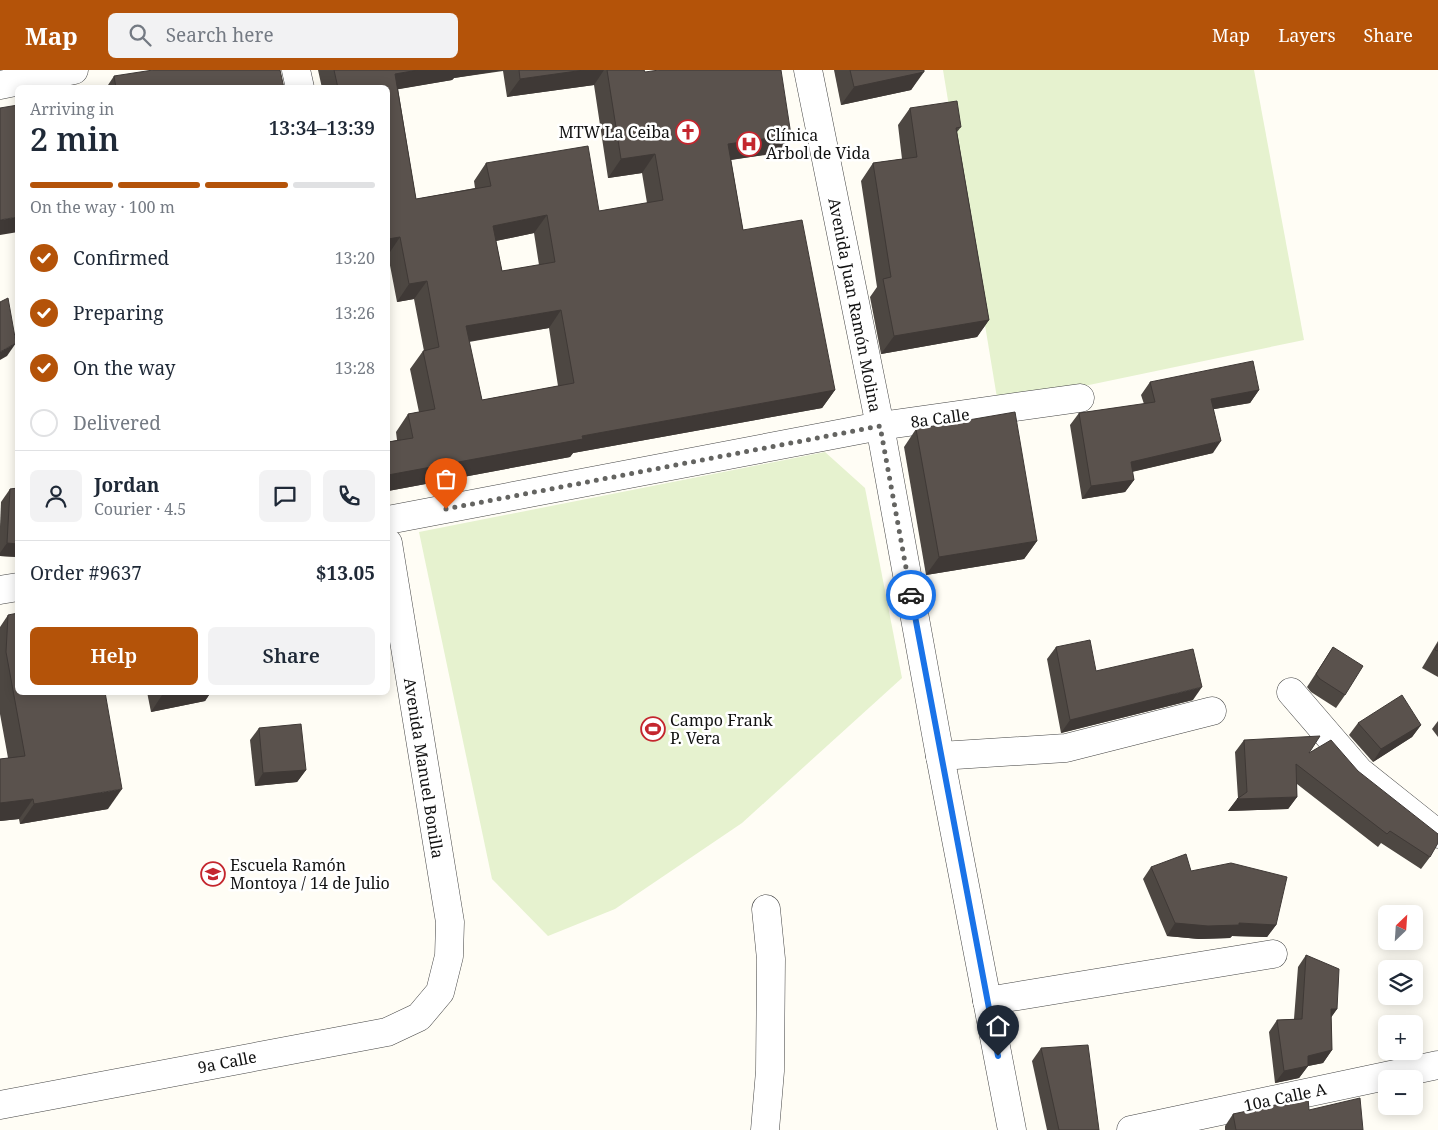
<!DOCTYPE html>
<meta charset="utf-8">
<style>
body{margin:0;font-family:"Noto Serif",serif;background:#f2f2f3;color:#1f2937;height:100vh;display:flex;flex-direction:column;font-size:19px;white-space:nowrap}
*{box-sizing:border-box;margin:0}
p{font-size:16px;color:#747a83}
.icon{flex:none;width:28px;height:28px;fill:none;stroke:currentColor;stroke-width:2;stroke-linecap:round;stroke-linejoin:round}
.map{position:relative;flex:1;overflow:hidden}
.drawer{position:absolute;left:15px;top:15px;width:375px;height:610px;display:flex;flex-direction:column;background:#fff;border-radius:8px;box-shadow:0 2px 12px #0003}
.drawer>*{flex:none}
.needle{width:32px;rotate:25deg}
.buttons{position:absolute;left:1378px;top:835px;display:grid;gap:10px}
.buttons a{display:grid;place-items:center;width:45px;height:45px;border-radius:8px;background:#fff;box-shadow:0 2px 12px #0003;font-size:25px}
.pin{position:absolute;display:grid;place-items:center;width:42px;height:42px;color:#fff;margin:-51px -21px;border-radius:50% 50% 50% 0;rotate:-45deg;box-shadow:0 0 5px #0007}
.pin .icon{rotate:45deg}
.courier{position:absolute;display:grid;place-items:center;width:50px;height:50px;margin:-25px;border:4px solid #1a73e8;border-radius:50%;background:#fff;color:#222;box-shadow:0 1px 6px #0007}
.head em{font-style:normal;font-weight:600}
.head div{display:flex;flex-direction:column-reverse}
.head{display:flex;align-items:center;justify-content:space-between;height:85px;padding:0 15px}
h1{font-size:32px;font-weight:600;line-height:38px}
.bar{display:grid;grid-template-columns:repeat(4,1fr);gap:8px 5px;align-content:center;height:60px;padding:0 15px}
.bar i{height:6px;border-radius:4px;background:#e0e1e3}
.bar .active{background:#b45309}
.bar p{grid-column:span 4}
.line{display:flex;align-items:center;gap:12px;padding:0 15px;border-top:1px solid #e0e1e3}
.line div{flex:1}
.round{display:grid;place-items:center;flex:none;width:52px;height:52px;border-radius:8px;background:#f2f2f3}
ol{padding:0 15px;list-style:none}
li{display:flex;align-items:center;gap:15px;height:55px}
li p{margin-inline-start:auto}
li .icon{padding:5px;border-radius:50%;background:#b45309;color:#fff;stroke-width:4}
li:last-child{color:#747a83}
li i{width:28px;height:28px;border:2px solid #e0e1e3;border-radius:50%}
.primary-button{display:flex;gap:10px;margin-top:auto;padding:10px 15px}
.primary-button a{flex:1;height:58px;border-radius:8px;background:#b45309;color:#fff;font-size:20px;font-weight:600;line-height:58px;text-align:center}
.primary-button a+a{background:#f2f2f3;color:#1f2937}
header{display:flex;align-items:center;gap:30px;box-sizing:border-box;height:70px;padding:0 25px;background:#b45309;color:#fff}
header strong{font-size:24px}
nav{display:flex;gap:28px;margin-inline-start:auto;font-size:18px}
.search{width:350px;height:45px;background:#f2f2f3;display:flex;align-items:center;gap:12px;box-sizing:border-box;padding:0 18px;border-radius:8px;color:#747a83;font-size:19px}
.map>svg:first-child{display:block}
</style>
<header>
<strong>Map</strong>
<div class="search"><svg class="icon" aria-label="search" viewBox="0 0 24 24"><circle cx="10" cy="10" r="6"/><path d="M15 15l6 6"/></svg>Search here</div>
<nav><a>Map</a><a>Layers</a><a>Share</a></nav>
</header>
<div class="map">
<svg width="1438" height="1060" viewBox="0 0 1438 1060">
<rect width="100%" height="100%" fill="#fffdf5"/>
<!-- pitch -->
<g fill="#e6f2cf">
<path d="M943 0H1254L1304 270 998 334Z"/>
<path d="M825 382 865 418 902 608 742 753 615 839 548 866 492 809 419 462Z"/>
</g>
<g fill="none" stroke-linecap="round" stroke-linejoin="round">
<!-- minor casing -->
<g stroke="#444" stroke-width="29">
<g id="minor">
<path d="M296 0 300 18"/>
<path d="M808 0 880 356 940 686 1012 1060"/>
<path d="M0 15 74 0"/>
<path d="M388 450 880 356 1080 328"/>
<path d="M0 520 18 517"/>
<path d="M1291 622 1359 701 1438 764"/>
<path d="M940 686 1066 678 1212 641"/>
<path d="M987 931 1273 884"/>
<path d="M0 1035 387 962 419 947 440 922 449 886 450 852 388 473"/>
<path d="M765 1060 770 1001 771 889 766 839"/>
<path d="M1131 1060 1438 995"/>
</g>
</g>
<!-- minor -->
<use href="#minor" stroke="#fff" stroke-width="28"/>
</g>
<!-- wall -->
<g fill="#4d4742" fill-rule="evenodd">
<path d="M318 0H644L645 2 778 83 731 90 743 160 835 320 822 338 573 383 570 387 388 421V372L397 370 396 362 408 344 419 342 410 299 423 281H424L414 229 397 232 388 185V18H322ZM503 1 507 27 594 15 608 108 642 103 647 133 599 141 486 93 474 111 475 118 416 129 398 19 452 10 454 8ZM534 163 539 195 502 201 496 171ZM549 258 558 316 482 330 469 272Z"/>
<path d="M834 0H924L911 20 841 35Z"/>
<path d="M114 6 284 18H106Z"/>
<path d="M910 38 961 57 957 62 989 250 977 267 881 284 870 227 877 217 861 111 873 93 902 89 898 55Z"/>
<path d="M1150 312 1259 320 1250 333 1214 339 1213 383 1132 402 1134 410 1125 422 1082 429 1070 355 1079 343 1144 334 1141 325Z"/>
<path d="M916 359 1037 471 1024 489 926 505 904 377Z"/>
<path d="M18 418V487L0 486V456L1 432 10 419Z"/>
<path d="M8 545 108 739 20 754 19 749 0 751V689L8 688 0 644V557Z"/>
<path d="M1438 571V607L1422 598Z"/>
<path d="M1056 577 1096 601 1193 630 1061 663 1047 589Z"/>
<path d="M1333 577 1345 625 1336 638 1311 622 1307 617Z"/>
<path d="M147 622H211L205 631 151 642Z"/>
<path d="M1438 651V667L1432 659Z"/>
<path d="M1358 653 1421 655 1412 667 1373 692 1349 665Z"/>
<path d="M259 658 306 700 297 712 255 716 250 670Z"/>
<path d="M1244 670 1309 683 1430 787 1421 799 1381 773 1378 777 1297 714V727L1288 739 1228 741 1238 728 1235 682Z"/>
<path d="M1151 797 1191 801 1276 855 1267 867 1232 866 1230 868 1199 869 1167 866 1143 809Z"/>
<path d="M1306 885 1337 939 1331 947 1332 980 1323 993 1308 996 1299 1008 1275 1013 1269 962 1277 950 1294 949 1298 897Z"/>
<path d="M1041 978 1099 1060H1047L1032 991Z"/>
<path d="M1309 1040 1363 1060H1225V1056L1233 1044Z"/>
</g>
<!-- shaded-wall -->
<g fill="#3f3936">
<path d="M418 0H504L454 8 452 10 388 21 395 4Z"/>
<path d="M584 0H604L594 15 507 27 520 9Z"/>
<path d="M924 2 911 20 841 35 854 17Z"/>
<path d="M791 65 778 83 715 92 728 74Z"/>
<path d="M655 84 642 103 608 108 621 89Z"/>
<path d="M547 145 534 163 481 174 493 156Z"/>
<path d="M18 147V162L0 165V150Z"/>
<path d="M400 167 388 185V169Z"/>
<path d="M427 211 414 229 397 232 409 214Z"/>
<path d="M561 240 549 258 453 274 466 256Z"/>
<path d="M989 250 977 267 881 284 894 266Z"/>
<path d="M16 273 7 286 0 290V282Z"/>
<path d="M835 320 822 338 573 383 570 387 388 421V405L582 366Z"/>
<path d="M1259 320 1250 333 1203 341 1211 329Z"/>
<path d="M1221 371 1213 383 1122 404 1131 392Z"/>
<path d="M1134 410 1125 422 1082 429 1091 416Z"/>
<path d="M1037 471 1024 489 926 505 939 487Z"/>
<path d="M7 473 18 474V487L0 486V483Z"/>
<path d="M1202 617 1193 630 1061 663 1070 650Z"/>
<path d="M164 622H211L205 631 151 642Z"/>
<path d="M1421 655 1412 667 1373 692 1381 679Z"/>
<path d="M306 700 297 712 255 716 263 703Z"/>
<path d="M122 719 108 739 20 754 34 734Z"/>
<path d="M1297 727 1288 739 1228 741 1237 729Z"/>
<path d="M33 729 19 749 0 751V733Z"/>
<path d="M1175 853H1239L1276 855 1267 867 1232 866 1230 868 1199 869 1167 866Z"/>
<path d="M1331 939H1337L1328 952Z"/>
<path d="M1332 980 1323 993 1308 996 1299 1008 1275 1013 1284 1001 1308 986Z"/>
</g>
<!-- building -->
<g fill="#5a524d" stroke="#3f3936" fill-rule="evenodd">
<path d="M153 0H280L284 18H116L114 6Z"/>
<path d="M334 0H418L395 4 416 129 491 116 486 93 588 76 599 141 663 130 655 84 621 89 607 0H644L645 2 659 0H781L791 65 728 74 743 160 802 150 835 320 582 366 583 369 388 405V372L413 368 408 344 435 339 423 281 439 277 427 211 409 214 400 167 388 169V18H338ZM547 145 555 192 502 201 493 156ZM561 240 574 313 482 330 466 256Z"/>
<path d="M519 0H584L520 9Z"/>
<path d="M850 0H924V2L854 17Z"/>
<path d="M957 31 961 57 956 58 989 250 894 266 883 209 891 207 873 93 917 87 910 38Z"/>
<path d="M18 35V147L0 150V38Z"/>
<path d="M8 228 16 273 0 282V232Z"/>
<path d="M1253 291 1259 320 1211 329 1221 371 1131 392 1134 410 1091 416 1079 343 1155 332 1150 312Z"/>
<path d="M1015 342 1037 471 939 487 916 359Z"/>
<path d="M18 418V474L7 473 10 419Z"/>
<path d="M18 543V622H105L122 719 34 734 33 729 0 733V689L25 686 6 582 8 545Z"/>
<path d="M1090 570 1096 601 1193 579 1202 617 1070 650 1056 577Z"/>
<path d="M1438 574V581L1435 580Z"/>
<path d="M1333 577 1363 596 1345 625 1320 609 1316 604Z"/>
<path d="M1402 625 1421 655 1381 679 1358 653Z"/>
<path d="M301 654 306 700 263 703 259 658Z"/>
<path d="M1320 666 1309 683 1331 670 1358 701 1438 764V773L1430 787 1390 761 1387 764 1296 694 1297 727 1237 729 1247 722 1244 670Z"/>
<path d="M1186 784 1191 801 1231 793 1287 807 1276 855 1239 853V855L1208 856 1175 853 1151 797Z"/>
<path d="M1306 885 1339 899 1337 939H1331L1332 980 1308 986V996L1284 1001 1277 950 1302 949Z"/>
<path d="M1088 975 1099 1060H1059L1041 978Z"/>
<path d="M1308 1028 1309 1040 1360 1028 1363 1060H1236L1233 1044Z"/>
</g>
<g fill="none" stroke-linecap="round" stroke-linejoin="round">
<!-- done -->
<path stroke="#646461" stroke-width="5" stroke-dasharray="0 9" d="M446 439 880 356 911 525"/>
<!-- route -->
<path stroke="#1a73e8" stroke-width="6" d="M911 525 998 986"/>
</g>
<!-- icons -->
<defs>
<g id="church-ring" transform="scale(1.25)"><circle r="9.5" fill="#fff" stroke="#c4262e" stroke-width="1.5"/><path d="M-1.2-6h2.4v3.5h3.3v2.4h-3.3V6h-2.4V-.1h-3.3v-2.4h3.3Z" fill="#c4262e"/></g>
<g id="hospital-ring" transform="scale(1.25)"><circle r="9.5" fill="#fff" stroke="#c4262e" stroke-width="1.5"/><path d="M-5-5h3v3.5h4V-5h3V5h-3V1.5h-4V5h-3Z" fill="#c4262e"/></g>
<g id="stadium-ring" transform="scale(1.25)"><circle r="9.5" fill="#fff" stroke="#c4262e" stroke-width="1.5"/><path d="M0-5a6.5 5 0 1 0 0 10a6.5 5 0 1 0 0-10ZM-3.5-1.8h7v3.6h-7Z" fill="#c4262e"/></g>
<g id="school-ring" transform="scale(1.25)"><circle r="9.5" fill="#fff" stroke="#c4262e" stroke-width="1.5"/><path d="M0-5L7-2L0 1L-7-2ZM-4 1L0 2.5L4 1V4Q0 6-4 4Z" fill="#c4262e"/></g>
</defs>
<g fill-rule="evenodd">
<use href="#church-ring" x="688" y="62"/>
<use href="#hospital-ring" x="749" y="74"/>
<use href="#stadium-ring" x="653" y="659"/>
<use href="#school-ring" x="213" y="804"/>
</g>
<g text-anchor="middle" stroke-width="5" stroke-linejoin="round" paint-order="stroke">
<!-- poi labels -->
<g font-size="16" fill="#111" stroke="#fff" text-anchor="start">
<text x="670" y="68" text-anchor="end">MTW La Ceiba</text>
<text x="766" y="71">Clínica<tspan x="766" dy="18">Arbol de Vida</tspan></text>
<text x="670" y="656">Campo Frank<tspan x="670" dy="18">P. Vera</tspan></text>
<text x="230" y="801">Escuela Ramón<tspan x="230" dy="18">Montoya / 14 de Julio</tspan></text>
</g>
<!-- street labels -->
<g font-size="16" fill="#111" stroke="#fff">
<text transform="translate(855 235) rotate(79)" y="6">Avenida Juan Ramón Molina</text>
<text transform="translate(940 348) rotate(-8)" y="6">8a Calle</text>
<text transform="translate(424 698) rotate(81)" y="6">Avenida Manuel Bonilla</text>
<text transform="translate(227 992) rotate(-11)" y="6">9a Calle</text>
<text transform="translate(1285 1027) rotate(-12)" y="6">10a Calle A</text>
</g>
</g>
</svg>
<div class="buttons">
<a><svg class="needle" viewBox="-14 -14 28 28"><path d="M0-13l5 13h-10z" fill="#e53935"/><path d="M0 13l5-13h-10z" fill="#747a83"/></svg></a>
<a><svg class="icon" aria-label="layers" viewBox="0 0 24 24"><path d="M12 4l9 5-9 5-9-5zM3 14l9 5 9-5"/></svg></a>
<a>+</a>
<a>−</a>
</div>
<div class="pin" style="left:446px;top:439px;background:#ea580c"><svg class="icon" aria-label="bag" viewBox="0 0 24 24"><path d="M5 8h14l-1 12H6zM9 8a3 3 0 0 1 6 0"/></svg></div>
<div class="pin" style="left:998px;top:986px;background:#1f2937"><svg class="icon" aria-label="home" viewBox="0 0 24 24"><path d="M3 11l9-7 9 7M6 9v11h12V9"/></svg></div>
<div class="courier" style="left:911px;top:525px"><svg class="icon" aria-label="car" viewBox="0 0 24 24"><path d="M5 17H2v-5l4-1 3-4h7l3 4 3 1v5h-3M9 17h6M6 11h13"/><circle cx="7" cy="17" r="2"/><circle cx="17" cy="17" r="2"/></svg></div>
<section class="drawer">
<div class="head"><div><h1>2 min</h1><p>Arriving in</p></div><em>13:34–13:39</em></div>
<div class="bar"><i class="active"></i><i class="active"></i><i class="active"></i><i></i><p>On the way · 100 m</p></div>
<ol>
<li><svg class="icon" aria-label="check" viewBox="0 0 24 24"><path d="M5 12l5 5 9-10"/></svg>Confirmed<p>13:20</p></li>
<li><svg class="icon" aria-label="check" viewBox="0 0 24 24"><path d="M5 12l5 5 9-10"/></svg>Preparing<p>13:26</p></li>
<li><svg class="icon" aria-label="check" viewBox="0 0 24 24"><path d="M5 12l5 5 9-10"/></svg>On the way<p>13:28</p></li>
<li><i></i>Delivered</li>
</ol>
<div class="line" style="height:90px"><a class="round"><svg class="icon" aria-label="person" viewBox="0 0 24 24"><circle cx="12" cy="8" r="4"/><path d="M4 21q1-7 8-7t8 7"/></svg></a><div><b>Jordan</b><p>Courier · 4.5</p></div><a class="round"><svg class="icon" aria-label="chat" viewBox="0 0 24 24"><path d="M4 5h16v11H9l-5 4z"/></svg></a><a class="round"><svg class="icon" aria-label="phone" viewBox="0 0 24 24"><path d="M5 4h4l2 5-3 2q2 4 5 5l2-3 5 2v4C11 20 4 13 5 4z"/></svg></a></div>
<div class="line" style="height:65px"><div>Order #9637</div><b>$13.05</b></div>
<div class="primary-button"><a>Help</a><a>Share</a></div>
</section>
</div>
